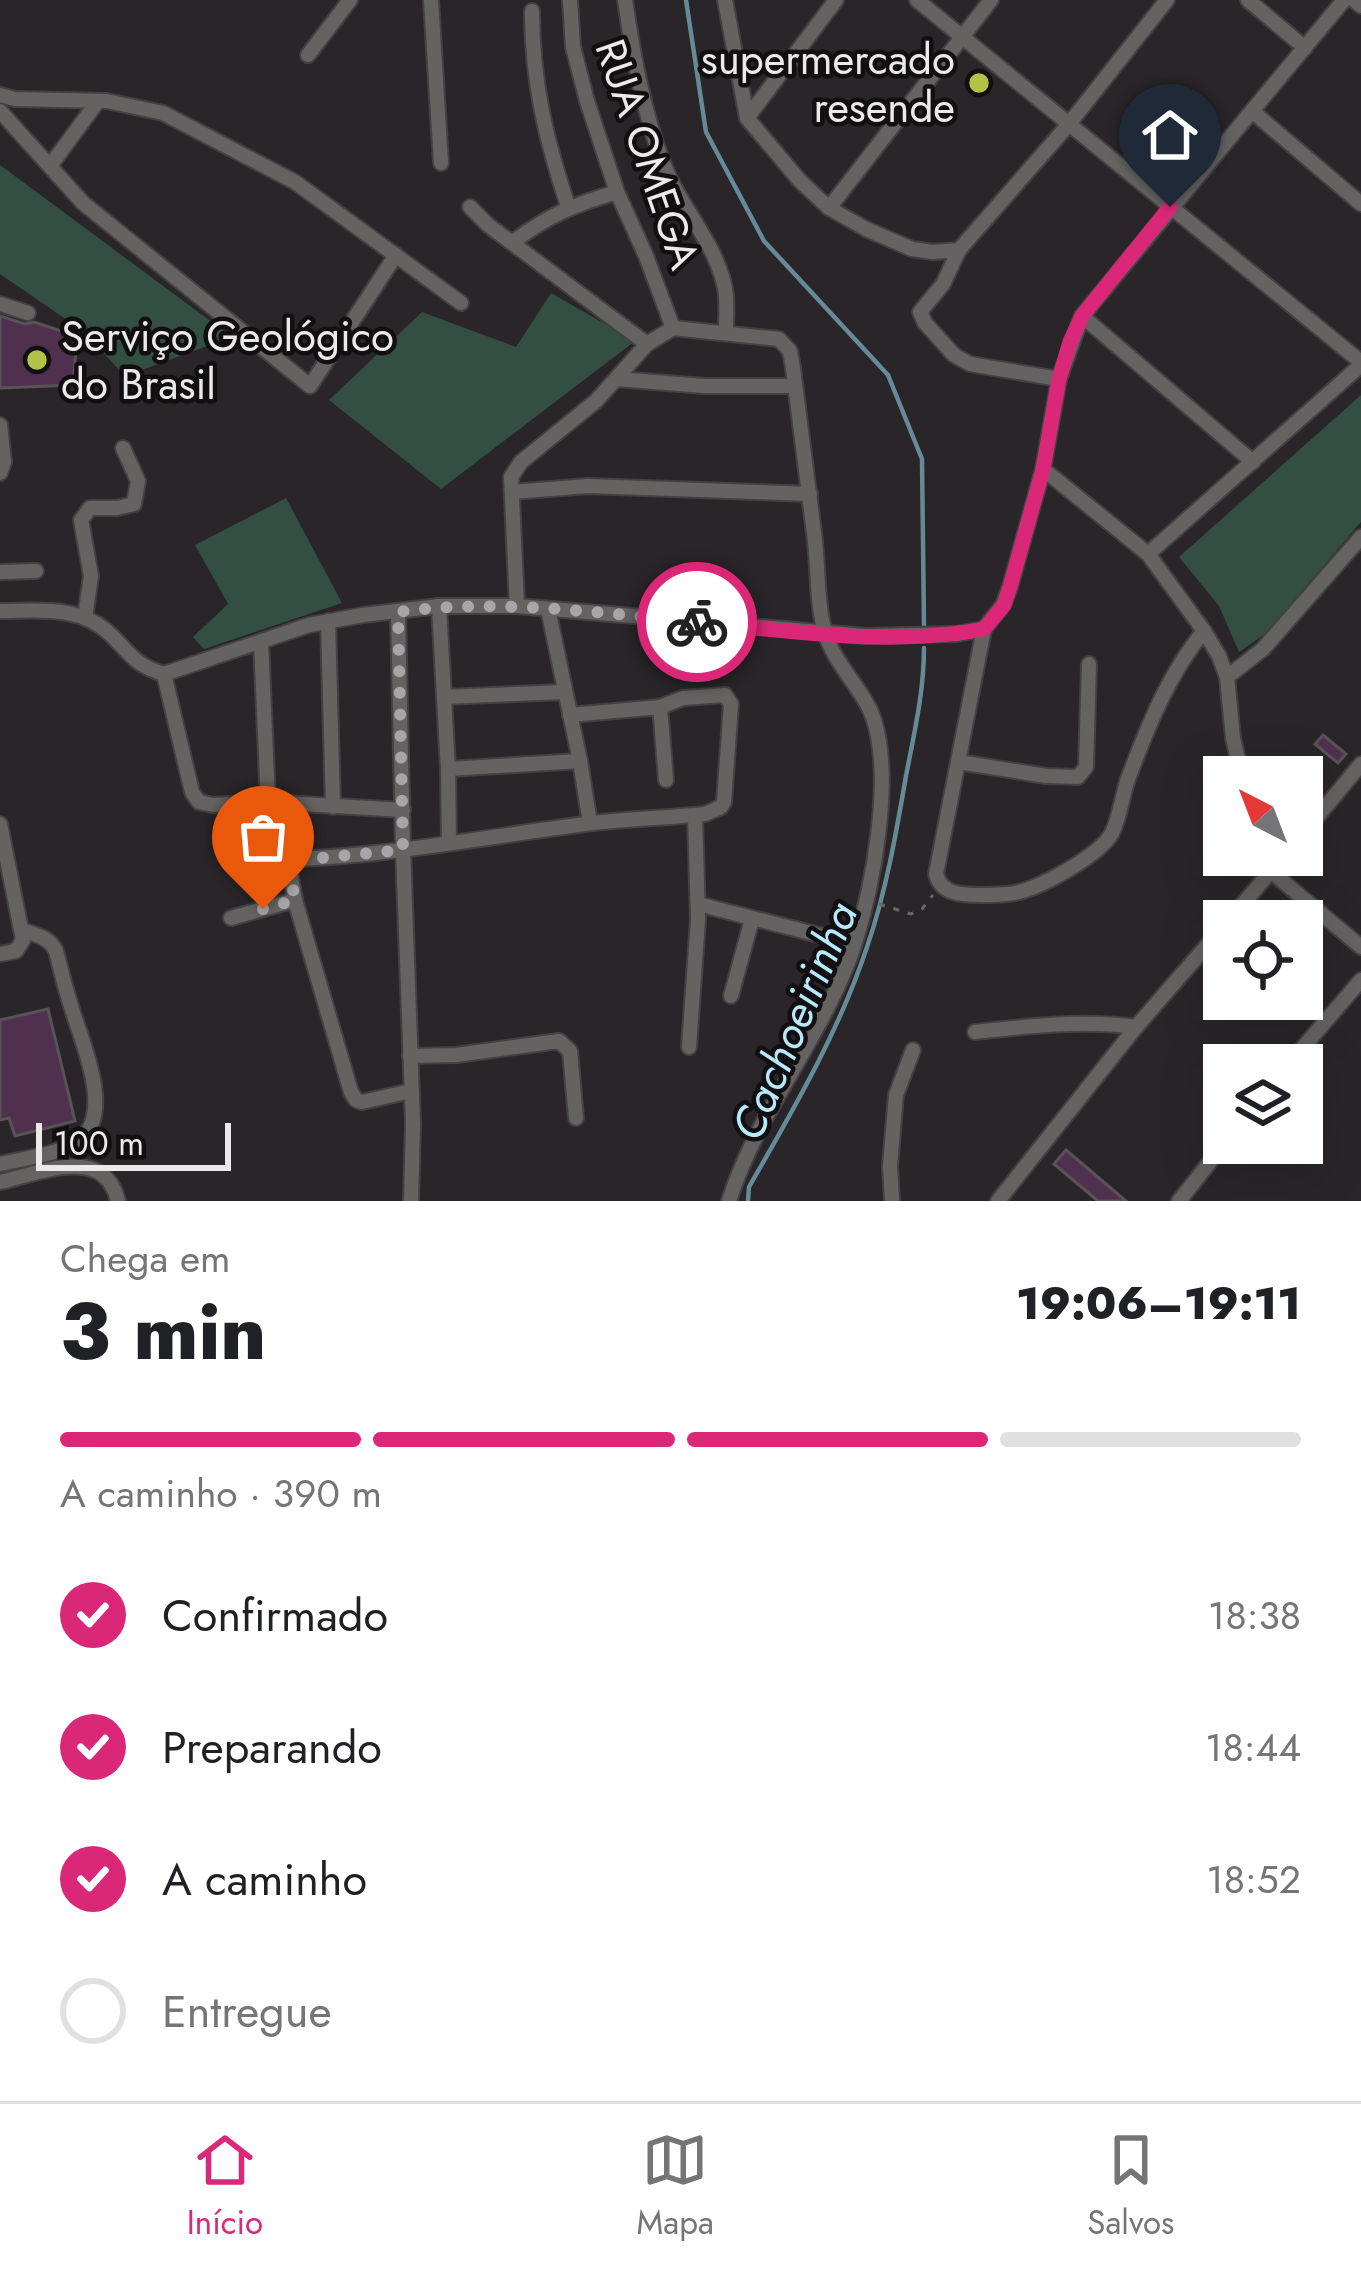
<!DOCTYPE html>
<html lang="pt">
<meta charset="utf-8">
<style>
body{margin:0;font-family:Jost,sans-serif;background:#f2f2f2;color:#202124;height:100vh;display:flex;flex-direction:column;font-size:45px;white-space:nowrap}
*{box-sizing:border-box;margin:0}
p{font-size:39px;color:#757577}
.icon{flex:none;width:66px;height:66px;fill:none;stroke:currentColor;stroke-width:2;stroke-linecap:round;stroke-linejoin:round}
.map{position:relative;height:1201px;overflow:hidden}
.drawer{display:flex;flex-direction:column;background:#fff;flex:1}
.drawer>*{flex:none}
.needle{width:78px;rotate:318deg}
.controls{position:absolute;left:1203px;top:756px;display:grid;gap:24px}
.controls a{display:grid;place-items:center;width:120px;height:120px;border-radius:0px;background:#fff;box-shadow:0 12px 48px #0002;font-size:60px}
.scale{position:absolute;left:36px;bottom:30px;width:195px;box-sizing:border-box;padding-left:12px;border:6px solid #ece9eb;border-top:0;font-size:33px;line-height:42px;white-space:nowrap;color:#ece9eb;-webkit-text-stroke:9px #110f10;paint-order:stroke}
.pin{position:absolute;display:grid;place-items:center;width:102px;height:102px;color:#fff;margin:-123px -51px;border-radius:50% 50% 50% 0;rotate:-45deg;box-shadow:0 0 12px #0007}
.pin .icon{rotate:45deg}
.courier{position:absolute;display:grid;place-items:center;width:120px;height:120px;margin:-60px;border:9px solid #db2777;border-radius:50%;background:#fff;color:#222;box-shadow:0 3px 15px #0007}
.head em{font-style:normal;font-weight:800}
.head div{display:flex;flex-direction:column-reverse}
.head{display:flex;align-items:center;justify-content:space-between;height:204px;padding:0 60px}
h1{font-size:78px;font-weight:800;line-height:90px}
.bar{display:grid;grid-template-columns:repeat(4,1fr);gap:18px 12px;align-content:center;height:144px;padding:0 60px}
.bar i{height:15px;border-radius:9px;background:#e0e0e0}
.bar .current{background:#db2777}
.bar p{grid-column:span 4}
ol{padding:0 60px;list-style:none}
li{display:flex;align-items:center;gap:36px;height:132px}
li p{margin-inline-start:auto}
li .icon{padding:12px;border-radius:50%;background:#db2777;color:#fff;stroke-width:4}
li:last-child{color:#757577}
li i{width:66px;height:66px;border:6px solid #e0e0e0;border-radius:50%}
.tabs{display:flex;justify-content:space-around;align-items:center;height:168px;border-top:3px solid #e0e0e0;background:#fff;font-size:33px;color:#757577}
.tabs a{display:grid;justify-items:center;gap:6px}
.tabs .current{color:#db2777}
.map>svg:first-child{display:block}
</style>
<div class="map">
<svg width="1361" height="1201" viewBox="0 0 1361 1201">
<rect width="100%" height="100%" fill="#292528"/>
<!-- green -->
<g fill="#334e42">
<path d="M0 165 232 337 125 376 83 331 0 274Z"/>
<path d="M551 293 635 341 441 489 329 400 422 312 516 347Z"/>
<path d="M1361 395V522L1265 634 1239 652 1219 606 1179 557Z"/>
<path d="M286 498 342 603 204 649 193 637 228 604 195 545Z"/>
</g>
<g fill="none" stroke-linecap="round" stroke-linejoin="round">
<!-- stream -->
<g stroke="#658a98" stroke-width="4.5">
<path d="M686 0 706 132 764 241 888 375 922 459 924 625"/>
<path d="M748 1201 749 1187C793 1110 839 1032 867 947 886 892 896 834 906 776 914 734 924 692 924 648"/>
</g>
</g>
<!-- building -->
<g fill="#4f304e" stroke="#575357" stroke-width="3">
<path d="M0 316 25 324 34 322 77 336 73 385 0 388Z"/>
<path d="M1323 735 1346 754 1338 763 1315 744Z"/>
<path d="M48 1009 75 1121 15 1136 9 1118 0 1120V1020Z"/>
<path d="M1066 1150 1126 1201H1098L1054 1164Z"/>
</g>
<g fill="none" stroke-linecap="round" stroke-linejoin="round">
<!-- minor casing -->
<g stroke="#444043" stroke-width="18">
<g id="minor">
<path d="M431 0 441 163"/>
<path d="M570 0 573 47 587 101 617 192 646 256 673 328"/>
<path d="M625 0C633 57 646 127 670 179 688 216 721 253 726 295 727 307 726 320 726 332"/>
<path d="M725 0 747 118 800 181 829 208 866 229 912 249 933 252 959 250"/>
<path d="M917 0 1361 362"/>
<path d="M1248 0 1305 48"/>
<path d="M1354 0 1361 6"/>
<path d="M532 11C532 82 546 140 568 206"/>
<path d="M308 55 350 0"/>
<path d="M0 95 15 99 107 101 163 113 295 182 461 303"/>
<path d="M0 111 83 203 310 386 396 255"/>
<path d="M1252 111 1361 204"/>
<path d="M747 118 836 0"/>
<path d="M50 166 98 101"/>
<path d="M470 207 488 225 647 344"/>
<path d="M829 208 991 0"/>
<path d="M513 242C549 215 573 205 617 192"/>
<path d="M0 304 28 313"/>
<path d="M1082 316 1253 462"/>
<path d="M617 379 704 386H795"/>
<path d="M1059 379 970 364 954 355 925 323 920 312 943 284 959 250 1069 124 1167 0"/>
<path d="M0 425 4 462 0 473"/>
<path d="M1043 469 1148 554 1204 631 1219 656 1227 677 1233 738 1242 777"/>
<path d="M512 492 588 486 810 494"/>
<path d="M1148 554 1361 365"/>
<path d="M0 572 36 571"/>
<path d="M439 606 448 769 449 843"/>
<path d="M517 606 511 477 521 462 596 401 647 344 673 328 779 339 790 351 793 368C800 426 808 483 815 541 818 569 817 606 825 632 834 665 864 689 874 720 893 781 873 887 854 946 823 1037 758 1110 729 1201"/>
<path d="M548 609 580 761 590 823"/>
<path d="M0 611C39 611 80 605 110 634 131 654 134 665 164 674L309 625 363 615 439 606H517L865 636 956 634 984 629 1003 605 1010 587 1043 469 1059 379 1082 316 1344 0"/>
<path d="M398 612 403 850 413 1124 411 1201"/>
<path d="M85 617 91 576 81 520 90 508H117L134 504 138 481 123 448"/>
<path d="M328 621 333 807"/>
<path d="M984 629 936 874C941 895 963 895 982 895 993 895 1008 895 1019 892 1043 886 1100 855 1112 833 1120 817 1122 796 1128 779 1147 728 1169 673 1204 631"/>
<path d="M261 642 268 802"/>
<path d="M164 674 192 792 199 802 213 805 268 802 403 810"/>
<path d="M1227 677 1263 649 1361 537"/>
<path d="M444 697 564 692"/>
<path d="M660 707 666 780"/>
<path d="M959 762 1046 776 1078 777 1086 767 1089 664"/>
<path d="M448 769 580 761"/>
<path d="M0 824 23 940 16 951 0 954"/>
<path d="M1302 835 1361 764"/>
<path d="M1260 855 1262 864 1361 947"/>
<path d="M242 860C357 862 471 839 585 824 624 819 665 818 705 814L721 807 724 802 731 704 725 695 683 698 660 707 570 715"/>
<path d="M288 861 295 900 351 1092 356 1100 362 1102 411 1091"/>
<path d="M698 904 854 944"/>
<path d="M231 918 295 900"/>
<path d="M1228 921 1285 855"/>
<path d="M731 996 752 919"/>
<path d="M975 1032C1029 1026 1082 1020 1136 1027"/>
<path d="M689 1047 698 919 695 815"/>
<path d="M410 1056 456 1055 559 1041 570 1051 576 1118"/>
<path d="M1288 1065 1361 980"/>
<path d="M0 1164C21 1159 64 1154 81 1139 114 1111 81 1040 71 1006 65 988 61 970 56 951 49 937 36 935 22 930"/>
<path d="M0 1182C41 1173 104 1144 118 1201"/>
<path d="M892 1201 890 1166 896 1095 913 1050"/>
<path d="M998 1201 1136 1027 1224 926"/>
<path d="M1179 1201 1225 1143"/>
</g>
</g>
<!-- path -->
<path stroke="#6a6769" stroke-width="3" stroke-dasharray="6 9" stroke-linecap="butt" d="M879 904 911 914 922 909 933 895"/>
<!-- minor -->
<use href="#minor" stroke="#656362" stroke-width="14"/>
</g>
<g fill="none" stroke-linecap="round" stroke-linejoin="round">
<!-- done -->
<path stroke="#a8a4a7" stroke-width="12" stroke-dasharray="0 21.6" d="M263 909 295 900 288 861 403 850 398 612C497 598 598 613 697 622"/>
<!-- route -->
<path stroke="#db2777" stroke-width="15" d="M697 622C791 631 891 647 984 629L1004 605 1010 587 1043 469 1059 379 1070 342 1082 316 1170 207"/>
</g>
<!-- markers -->
<g fill="#b5c249" stroke="#110f10" stroke-width="4.5">
<circle cx="979" cy="83" r="12"/>
<circle cx="37" cy="360" r="12"/>
</g>
<g text-anchor="middle" stroke-width="9" stroke-linejoin="round" paint-order="stroke">
<!-- poi labels -->
<g font-size="42" fill="#ece9eb" stroke="#110f10" text-anchor="end">
<text x="955" y="74">supermercado<tspan x="955" dy="48">resende</tspan></text>
<text x="61" y="351" text-anchor="start">Serviço Geológico<tspan x="61" dy="48">do Brasil</tspan></text>
</g>
<!-- street labels -->
<g font-size="42" fill="#ece9eb" stroke="#110f10">
<text transform="translate(648 154) rotate(71)" y="15">RUA OMEGA</text>
</g>
<!-- water labels -->
<g font-size="45" font-style="italic" fill="#b7e8fb" stroke="#110f10">
<text transform="translate(794 1021) rotate(-67)" y="16">Cachoeirinha</text>
</g>
</g>
</svg>
<div class="controls">
<a><svg class="needle" viewBox="-14 -14 28 28"><path d="M0-13l5 13h-10z" fill="#e53935"/><path d="M0 13l5-13h-10z" fill="#757577"/></svg></a>
<a><svg class="icon" aria-label="locate" viewBox="0 0 24 24"><circle cx="12" cy="12" r="6"/><path d="M12 2v4M12 18v4M2 12h4M18 12h4"/></svg></a>
<a><svg class="icon" aria-label="layers" viewBox="0 0 24 24"><path d="M12 4l9 5-9 5-9-5zM3 14l9 5 9-5"/></svg></a>
</div>
<div class="scale">100 m</div>
<div class="pin" style="left:263px;top:909px;background:#ea580c"><svg class="icon" aria-label="bag" viewBox="0 0 24 24"><path d="M5 8h14l-1 12H6zM9 8a3 3 0 0 1 6 0"/></svg></div>
<div class="pin" style="left:1170px;top:207px;background:#1f2937"><svg class="icon" aria-label="home" viewBox="0 0 24 24"><path d="M3 11l9-7 9 7M6 9v11h12V9"/></svg></div>
<div class="courier" style="left:697px;top:622px"><svg class="icon" aria-label="bike" viewBox="0 0 24 24"><circle cx="6" cy="16" r="4"/><circle cx="18" cy="16" r="4"/><path d="M6 16l4-8h5l3 8M10 8l3 8H6M13 5h3"/></svg></div>
</div>
<section class="drawer">
<div class="head"><div><h1>3 min</h1><p>Chega em</p></div><em>19:06–19:11</em></div>
<div class="bar"><i class="current"></i><i class="current"></i><i class="current"></i><i></i><p>A caminho · 390 m</p></div>
<ol>
<li><svg class="icon" aria-label="check" viewBox="0 0 24 24"><path d="M5 12l5 5 9-10"/></svg>Confirmado<p>18:38</p></li>
<li><svg class="icon" aria-label="check" viewBox="0 0 24 24"><path d="M5 12l5 5 9-10"/></svg>Preparando<p>18:44</p></li>
<li><svg class="icon" aria-label="check" viewBox="0 0 24 24"><path d="M5 12l5 5 9-10"/></svg>A caminho<p>18:52</p></li>
<li><i></i>Entregue</li>
</ol>
</section>
<nav class="tabs">
<a class="current"><svg class="icon" aria-label="home" viewBox="0 0 24 24"><path d="M3 11l9-7 9 7M6 9v11h12V9"/></svg>Início</a>
<a><svg class="icon" aria-label="map" viewBox="0 0 24 24"><path d="M3 6l6-2 6 2 6-2v14l-6 2-6-2-6 2zM9 4v14M15 6v14"/></svg>Mapa</a>
<a><svg class="icon" aria-label="saved" viewBox="0 0 24 24"><path d="M7 4h10v16l-5-4-5 4z"/></svg>Salvos</a>
</nav>
